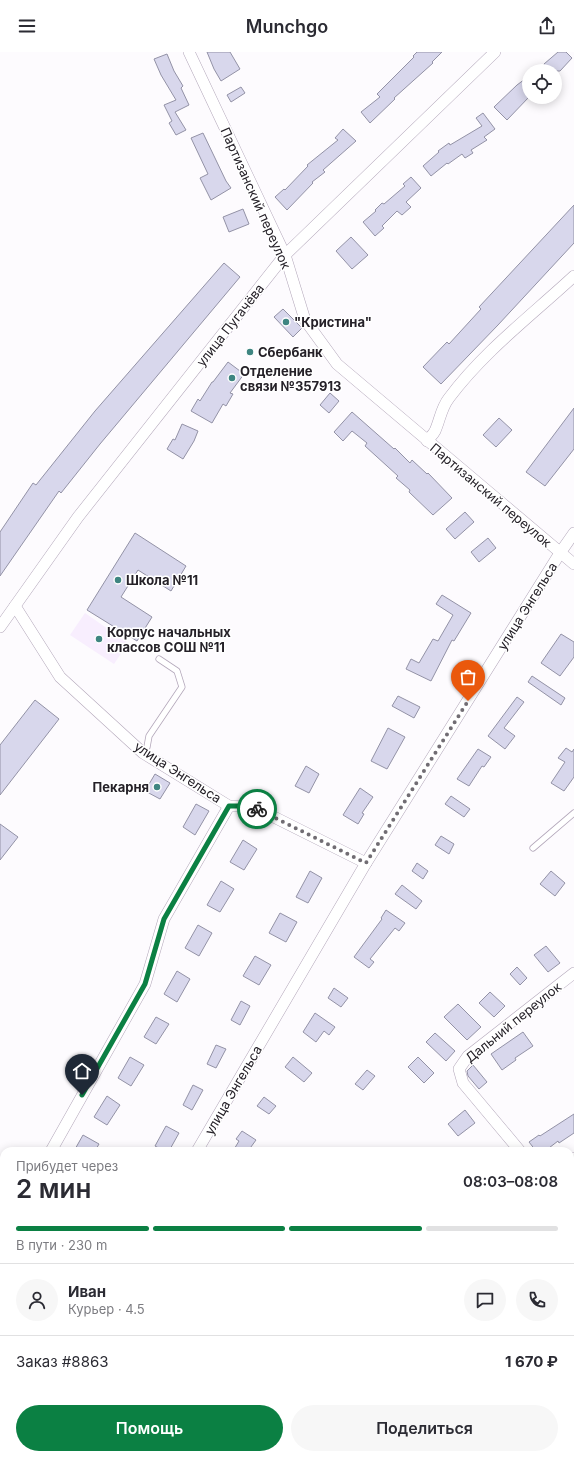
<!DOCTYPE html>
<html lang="ru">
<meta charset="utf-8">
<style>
body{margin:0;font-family:Inter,sans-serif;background:#f7f7f7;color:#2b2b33;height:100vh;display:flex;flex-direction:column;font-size:15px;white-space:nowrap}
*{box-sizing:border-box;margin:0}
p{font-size:13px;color:#7c7c81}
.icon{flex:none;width:22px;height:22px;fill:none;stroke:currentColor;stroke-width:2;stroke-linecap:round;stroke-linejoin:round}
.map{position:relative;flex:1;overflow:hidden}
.sheet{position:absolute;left:0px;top:1095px;width:574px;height:312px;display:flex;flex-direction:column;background:#fff;border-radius:12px 12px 0 0;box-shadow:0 2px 10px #0003}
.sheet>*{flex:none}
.tools{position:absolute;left:522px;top:12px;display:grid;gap:8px}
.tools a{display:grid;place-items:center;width:40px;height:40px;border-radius:50%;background:#fff;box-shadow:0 2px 10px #0003;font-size:20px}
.pin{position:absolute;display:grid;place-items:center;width:34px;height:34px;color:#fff;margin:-41px -17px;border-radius:50% 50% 50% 0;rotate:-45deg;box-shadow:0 0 4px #0007}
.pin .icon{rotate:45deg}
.courier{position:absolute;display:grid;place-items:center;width:40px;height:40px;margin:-20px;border:3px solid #0b8043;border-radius:50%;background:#fff;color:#222;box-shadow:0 1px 5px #0007}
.summary em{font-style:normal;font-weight:600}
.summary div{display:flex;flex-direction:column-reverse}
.summary{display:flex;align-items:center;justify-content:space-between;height:68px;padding:0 16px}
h1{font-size:26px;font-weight:600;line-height:30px}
.bar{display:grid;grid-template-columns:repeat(4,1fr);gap:6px 4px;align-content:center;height:48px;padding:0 16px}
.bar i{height:5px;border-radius:3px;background:#e1e1e2}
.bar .current{background:#0b8043}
.bar p{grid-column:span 4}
.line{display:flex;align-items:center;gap:10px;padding:0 16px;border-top:1px solid #e1e1e2}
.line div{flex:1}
.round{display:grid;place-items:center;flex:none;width:42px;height:42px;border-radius:21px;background:#f7f7f7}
.button{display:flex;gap:8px;margin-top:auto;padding:8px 16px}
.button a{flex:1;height:46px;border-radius:24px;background:#0b8043;color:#fff;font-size:16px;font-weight:600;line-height:46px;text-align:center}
.button a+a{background:#f7f7f7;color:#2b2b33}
header{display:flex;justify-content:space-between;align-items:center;height:52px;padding:0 16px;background:#fff;font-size:18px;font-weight:600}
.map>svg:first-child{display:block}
</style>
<header><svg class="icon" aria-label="menu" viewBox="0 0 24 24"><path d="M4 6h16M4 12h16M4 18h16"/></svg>Munchgo<svg class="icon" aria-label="share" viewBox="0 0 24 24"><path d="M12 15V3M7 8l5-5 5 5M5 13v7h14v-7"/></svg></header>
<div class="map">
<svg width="574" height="1407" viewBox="0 0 574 1407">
<rect width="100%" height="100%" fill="#fdfbfe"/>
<!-- built -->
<path fill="#f8eefe" d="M85 561 128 591 114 612 70 583Z"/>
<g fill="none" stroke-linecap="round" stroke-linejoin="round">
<!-- river -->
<g stroke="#92b4f6" stroke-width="19">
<path d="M570 1249 574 1248"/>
<path d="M412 1407 416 1403"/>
</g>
</g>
<!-- building -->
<g fill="#d8d7ec" stroke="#9392a6">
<path d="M207 0H230L240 17 221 29 214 17Z"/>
<path d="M417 0H442L432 10 433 11 394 46 395 47 370 71 361 60 380 45 377 42 414 5 413 4Z"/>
<path d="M558 0H566L572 6 560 19H547L544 15V12Z"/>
<path d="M167 2 174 19 183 34 181 36 189 53 175 60 186 78 176 83 169 71 172 69 164 53 176 48 161 23 154 7Z"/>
<path d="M529 24V45L507 68 494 55 517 33Z"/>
<path d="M241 35 245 41 231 50 227 43Z"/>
<path d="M483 61 495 77 484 85 487 88 471 98 473 101 465 106 462 102 448 112 447 111 431 124 423 114 439 100 438 99 449 91 450 93 482 74 476 66Z"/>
<path d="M343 77 356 89 323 118 325 120 312 130 313 131 287 158 275 145 284 137 285 138 308 114 307 113 338 88 335 86Z"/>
<path d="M203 81 226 129 231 136 211 148 200 126 208 122 191 86Z"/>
<path d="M411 125 421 136 406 150 411 155 402 163 397 159 382 174 384 176 375 184 363 170 376 159 375 158 382 151 384 152 405 134 403 132Z"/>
<path d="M574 153V191L498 273 441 332 423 315 447 290 449 292 481 257 479 255Z"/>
<path d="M243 157 249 172 229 180 223 165Z"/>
<path d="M351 185 368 203 352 217 336 199Z"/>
<path d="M224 211 240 225 100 392 61 441 59 439 0 524V480L33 431 36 433 95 359Z"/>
<path d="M283 257 302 276 293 285 274 265Z"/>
<path d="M228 310 244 322 230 341 233 342 226 354 223 352 212 371 191 359 198 347 200 349 212 330H213Z"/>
<path d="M330 341 339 349 329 361 320 353Z"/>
<path d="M574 356V397L545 434 526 420Z"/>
<path d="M352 360 394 397 395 396 410 411 412 408 427 422 428 421 452 446 433 463 409 440 410 438 396 426 398 424 365 394 367 391 352 379 343 389 334 380Z"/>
<path d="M499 366 512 378 496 395 483 383Z"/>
<path d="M182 372 198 379 194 389 183 407 167 397 173 387 175 388Z"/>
<path d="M465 460 474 470 455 487 446 477Z"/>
<path d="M135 481 186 514 171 539 138 518 121 545 152 565 137 589 87 558Z"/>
<path d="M488 486 496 496 479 510 471 500Z"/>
<path d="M442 543 471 561 454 589 452 588 431 629 406 617 411 607 419 611 433 587 438 589 453 563 436 552Z"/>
<path d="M561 582 574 590V605L560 624 541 611Z"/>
<path d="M532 624 565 646 561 653 528 630Z"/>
<path d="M398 644 420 655 414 666 392 654Z"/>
<path d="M517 645 524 650 504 676 515 684 505 697 488 684Z"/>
<path d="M35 648 59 667 0 743V693Z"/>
<path d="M388 676 405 685 387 717 371 709Z"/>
<path d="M566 696 572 700 574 697V725L564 739 551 731 565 710 558 706Z"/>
<path d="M478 697 491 705 484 715 482 714 469 734 457 727Z"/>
<path d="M306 714 319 722 309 741 295 734Z"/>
<path d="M155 722 170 731 160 747 145 739Z"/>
<path d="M360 736 373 745 362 761 364 762 358 772 343 763Z"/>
<path d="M451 744 470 757 464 765 445 752Z"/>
<path d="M196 752 209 759 195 783 183 775Z"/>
<path d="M0 772 18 785 0 808Z"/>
<path d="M441 784 454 792 449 802 435 793Z"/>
<path d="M243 788 257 797 244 818 230 810Z"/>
<path d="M417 811 428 819 423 827 412 819Z"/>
<path d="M310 819 322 826 308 851 296 845Z"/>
<path d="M551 819 565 831 555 844 540 832Z"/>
<path d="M221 829 234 837 220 860 207 853Z"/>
<path d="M402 833 422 849 416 857 395 842Z"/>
<path d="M386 858 405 871 399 879 395 876 370 907 374 910 369 916 354 905 382 867 381 866Z"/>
<path d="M280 861 297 870 286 890 269 881Z"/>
<path d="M198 873 212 881 199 904 185 896Z"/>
<path d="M546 894 560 911 548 920 534 903Z"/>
<path d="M255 904 271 913 259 933 243 924Z"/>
<path d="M517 915 527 926 520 933 510 922Z"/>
<path d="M177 919 190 927 177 950 164 942Z"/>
<path d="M334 936 348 946 341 955 328 946Z"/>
<path d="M490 940 505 954 494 965 479 951Z"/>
<path d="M241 949 250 954 240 973 231 968Z"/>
<path d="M458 952 481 975 467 988 444 965Z"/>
<path d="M315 961 335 975 329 983 324 979 316 990 303 980Z"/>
<path d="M156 965 169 972 156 992 144 985Z"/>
<path d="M523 980 533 994 515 1006 516 1008 502 1018 491 1002Z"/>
<path d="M435 981 455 999 446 1009 426 990Z"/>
<path d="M216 993 226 997 216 1016 207 1012Z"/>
<path d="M130 1005 144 1013 131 1034 118 1026Z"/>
<path d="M293 1005 312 1021 304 1030 285 1015Z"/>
<path d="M418 1005 434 1021 424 1031 408 1015Z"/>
<path d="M473 1013 487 1030 479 1037 468 1024 467 1019Z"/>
<path d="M367 1018 375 1024 363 1038 355 1032Z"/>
<path d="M193 1033 203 1038 192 1058 183 1053Z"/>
<path d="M107 1044 120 1053 107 1073 94 1065Z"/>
<path d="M264 1045 276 1054 269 1062 257 1054Z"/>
<path d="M465 1058 475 1071 458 1084 448 1072Z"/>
<path d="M574 1062V1081L559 1091 558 1089 545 1099H536L529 1090 539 1083 540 1084Z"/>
<path d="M166 1074 179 1081 169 1099H164L155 1094Z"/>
<path d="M242 1079 256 1088 248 1099H233L239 1089 236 1087Z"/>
<path d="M83 1083 99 1092 95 1099H74Z"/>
</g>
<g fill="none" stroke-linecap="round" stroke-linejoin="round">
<!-- lane casing -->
<g stroke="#b3a7ba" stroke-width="7">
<g id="lane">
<path d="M143 701 147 695 149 684 182 635 177 619 159 607"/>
<path d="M533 796 574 761"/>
</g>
</g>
<!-- street casing -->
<g stroke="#b3a7ba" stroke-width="12">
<g id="street">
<path d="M189 0 285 203 305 268 337 312 574 512"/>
<path d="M427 389C429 386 433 383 435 379 440 368 441 356 449 346 484 299 532 263 574 224"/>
<path d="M15 554 60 625 143 701 229 754H252L366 811"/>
<path d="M0 575 78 465 285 203 495 0"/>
<path d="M51 1099 145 932 164 867 229 754"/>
<path d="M197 1099 366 811 560 501 574 481"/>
<path d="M520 1099 463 1031 459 1017 468 1004 574 921"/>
<path d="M570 1108 574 1106"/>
<path d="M0 1186 4 1182"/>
<path d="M65 1407 68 1403"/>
</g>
</g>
<!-- lane -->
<use href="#lane" stroke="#fff" stroke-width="5.5"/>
<!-- street -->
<use href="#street" stroke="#fff" stroke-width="11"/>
</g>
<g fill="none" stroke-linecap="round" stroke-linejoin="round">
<!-- done -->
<path stroke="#716d73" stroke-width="4" stroke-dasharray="0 7.2" d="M257 757 366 811 468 649"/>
<!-- route -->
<path stroke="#0b8043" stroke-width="5" d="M82 1043 145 932 164 867 229 754H252L257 757"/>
</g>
<!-- markers -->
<g fill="#3e8581" stroke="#fff" stroke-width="1.5">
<circle cx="286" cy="270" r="4"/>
<circle cx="250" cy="300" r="4"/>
<circle cx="232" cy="326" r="4"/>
<circle cx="118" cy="528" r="4"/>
<circle cx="99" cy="587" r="4"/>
<circle cx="157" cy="735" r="4"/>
</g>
<g text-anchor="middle" stroke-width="3" stroke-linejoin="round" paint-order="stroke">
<!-- street labels -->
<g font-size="13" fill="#252128" stroke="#fff">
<text transform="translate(256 146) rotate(66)" y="5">Партизанский переулок</text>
<text transform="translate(230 273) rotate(-52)" y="5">улица Пугачёва</text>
<text transform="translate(491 443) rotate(40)" y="5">Партизанский переулок</text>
<text transform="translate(527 554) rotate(-58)" y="5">улица Энгельса</text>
<text transform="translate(178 720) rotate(33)" y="5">улица Энгельса</text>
<text transform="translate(513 970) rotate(-39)" y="5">Дальний переулок</text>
<text transform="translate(233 1038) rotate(-60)" y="5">улица Энгельса</text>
</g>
<!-- poi labels -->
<g font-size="13" font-weight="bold" fill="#252128" stroke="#fff" text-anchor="start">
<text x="294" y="275">"Кристина"</text>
<text x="258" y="305">Сбербанк</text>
<text x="240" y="324">Отделение<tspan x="240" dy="15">связи №357913</tspan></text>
<text x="126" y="533">Школа №11</text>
<text x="107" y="585">Корпус начальных<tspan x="107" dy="15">классов СОШ №11</tspan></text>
<text x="149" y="740" text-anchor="end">Пекарня</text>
</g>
</g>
</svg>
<div class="tools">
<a><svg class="icon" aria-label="locate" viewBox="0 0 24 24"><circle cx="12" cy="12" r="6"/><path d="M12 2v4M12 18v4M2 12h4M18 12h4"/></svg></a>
</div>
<div class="pin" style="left:468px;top:649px;background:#ea580c"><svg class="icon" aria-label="bag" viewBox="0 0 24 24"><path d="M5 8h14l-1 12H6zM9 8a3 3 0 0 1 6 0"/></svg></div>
<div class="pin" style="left:82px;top:1043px;background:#1f2937"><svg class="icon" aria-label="home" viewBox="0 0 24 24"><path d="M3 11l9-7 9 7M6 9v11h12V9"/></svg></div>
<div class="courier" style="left:257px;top:757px"><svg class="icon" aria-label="bike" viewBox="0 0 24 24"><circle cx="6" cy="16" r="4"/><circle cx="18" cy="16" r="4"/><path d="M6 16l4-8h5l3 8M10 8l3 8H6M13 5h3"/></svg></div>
<section class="sheet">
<div class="summary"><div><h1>2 мин</h1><p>Прибудет через</p></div><em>08:03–08:08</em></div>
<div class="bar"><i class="current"></i><i class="current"></i><i class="current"></i><i></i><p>В пути · 230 m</p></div>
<div class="line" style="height:72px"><a class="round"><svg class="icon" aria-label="person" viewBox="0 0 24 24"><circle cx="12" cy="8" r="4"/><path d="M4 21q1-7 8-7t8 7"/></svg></a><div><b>Иван</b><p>Курьер · 4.5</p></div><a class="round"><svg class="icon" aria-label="chat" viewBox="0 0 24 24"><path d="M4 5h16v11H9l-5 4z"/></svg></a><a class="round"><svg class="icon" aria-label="phone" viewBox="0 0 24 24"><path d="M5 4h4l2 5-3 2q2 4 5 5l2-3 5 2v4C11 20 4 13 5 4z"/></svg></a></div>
<div class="line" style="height:52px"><div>Заказ #8863</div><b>1 670 ₽</b></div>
<div class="button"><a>Помощь</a><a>Поделиться</a></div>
</section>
</div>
